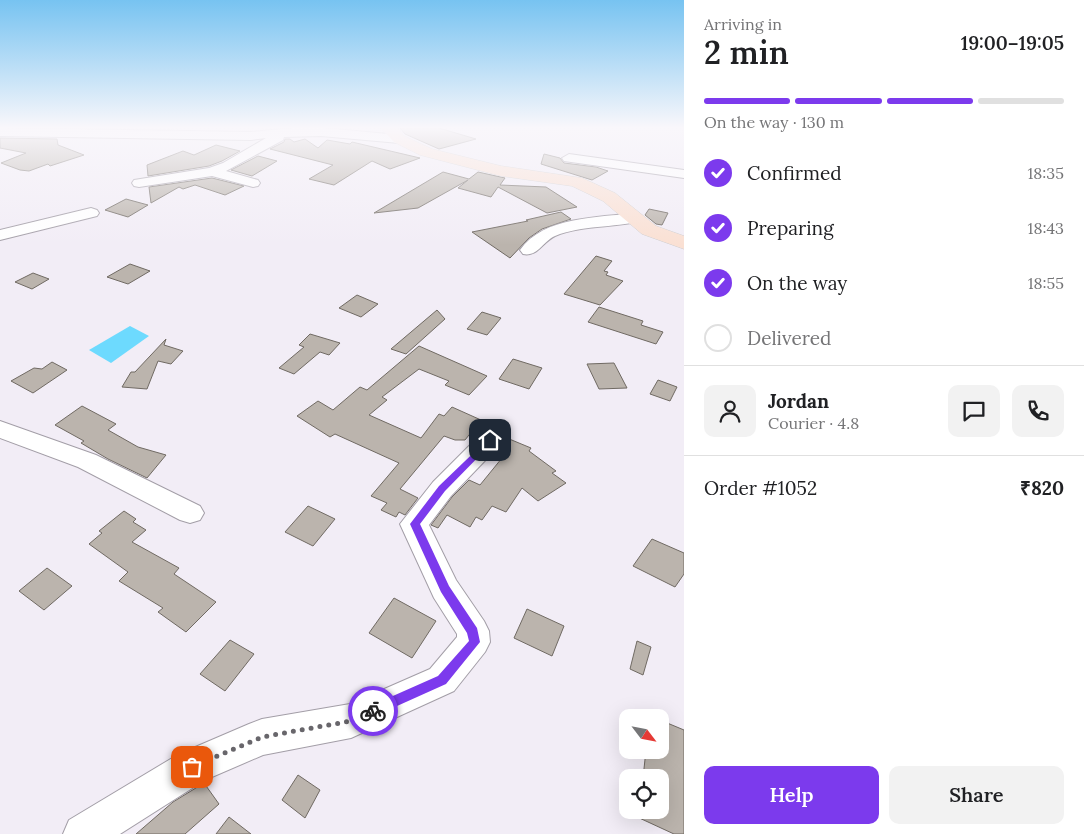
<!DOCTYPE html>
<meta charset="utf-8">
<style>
body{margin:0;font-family:Lora,serif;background:#f2f2f2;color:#202124;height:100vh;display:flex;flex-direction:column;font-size:19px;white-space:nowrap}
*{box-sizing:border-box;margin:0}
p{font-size:16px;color:#757577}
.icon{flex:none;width:28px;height:28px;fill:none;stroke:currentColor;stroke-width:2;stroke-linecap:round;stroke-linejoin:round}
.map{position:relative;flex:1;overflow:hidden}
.sheet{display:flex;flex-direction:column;background:#fff;width:400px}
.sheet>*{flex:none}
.needle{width:32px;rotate:122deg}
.tools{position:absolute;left:619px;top:709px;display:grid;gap:10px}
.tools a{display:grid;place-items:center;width:50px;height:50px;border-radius:10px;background:#fff;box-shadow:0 5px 20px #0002;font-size:25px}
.pin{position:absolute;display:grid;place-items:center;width:42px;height:42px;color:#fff;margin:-21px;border-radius:10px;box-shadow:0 2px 8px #0006}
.courier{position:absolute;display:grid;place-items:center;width:50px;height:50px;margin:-25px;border:4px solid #7c3aed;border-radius:50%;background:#fff;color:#222;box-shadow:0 1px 6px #0007}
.headline em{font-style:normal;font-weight:600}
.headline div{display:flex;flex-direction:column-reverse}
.headline{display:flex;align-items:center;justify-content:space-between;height:85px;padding:0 20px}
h1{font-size:32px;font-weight:600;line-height:38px}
.bar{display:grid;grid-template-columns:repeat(4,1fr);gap:8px 5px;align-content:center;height:60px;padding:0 20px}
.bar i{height:6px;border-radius:4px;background:#e0e0e0}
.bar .active{background:#7c3aed}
.bar p{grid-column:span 4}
.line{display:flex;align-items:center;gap:12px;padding:0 20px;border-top:1px solid #e0e0e0}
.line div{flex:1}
.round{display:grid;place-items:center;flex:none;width:52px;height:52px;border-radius:10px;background:#f2f2f2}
ol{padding:0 20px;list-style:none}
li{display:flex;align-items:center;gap:15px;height:55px}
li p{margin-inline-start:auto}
li .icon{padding:5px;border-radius:50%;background:#7c3aed;color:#fff;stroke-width:4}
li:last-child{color:#757577}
li i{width:28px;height:28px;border:2px solid #e0e0e0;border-radius:50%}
.button{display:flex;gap:10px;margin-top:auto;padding:10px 20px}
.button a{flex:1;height:58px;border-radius:10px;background:#7c3aed;color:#fff;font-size:20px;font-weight:600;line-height:58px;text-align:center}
.button a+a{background:#f2f2f2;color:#202124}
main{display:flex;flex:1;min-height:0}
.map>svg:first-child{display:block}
</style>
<main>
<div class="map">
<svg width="684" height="834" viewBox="0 0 684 834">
<rect width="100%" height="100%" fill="#f2edf6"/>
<!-- water -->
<path fill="#6ddafe" d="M130 326 149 336 111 363 89 350Z"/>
<!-- building -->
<g fill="#bbb4ad" stroke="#706a63">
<path d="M400 128H439L476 139 439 149 405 134Z"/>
<path d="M0 138 57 139 58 145 84 155 50 166 48 164 29 171 20 170 1 163 26 153 0 148Z"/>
<path d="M285 139H290L294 142 305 139 318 148 327 140 350 144 352 142 420 158 390 169 372 161 334 185 309 179 333 165 270 149 284 142Z"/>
<path d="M216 145 240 151 222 161 209 166 148 176 147 165 183 151 194 155Z"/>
<path d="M544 154 560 158 564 163 596 167 608 171 592 180 541 164Z"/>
<path d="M258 156 277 161 252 176 231 170Z"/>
<path d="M443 172 469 179 478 172 505 178 500 185 546 187 577 207 547 213 498 187 491 197 458 188 468 180 418 208 374 213Z"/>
<path d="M212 178 244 186 225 195 195 185 183 189 179 187 151 203 149 187Z"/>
<path d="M126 199 148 205 128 217 105 210Z"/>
<path d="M649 209 668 213 662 225 656 224 645 215Z"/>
<path d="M561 212 571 219 542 229 529 238 510 258 472 232 528 221 526 220Z"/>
<path d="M596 256 612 261 604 271 608 272 606 275 623 281 600 305 564 294Z"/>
<path d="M130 264 150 271 128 284 107 277Z"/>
<path d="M33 273 49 279 32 289 15 282Z"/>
<path d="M357 295 378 304 361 317 339 308Z"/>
<path d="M599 307 643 321 641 325 663 332 656 344 588 322Z"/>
<path d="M437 310 445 319 406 354 391 349Z"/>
<path d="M482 312 501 318 487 335 467 329Z"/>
<path d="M310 334 340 343 329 355 320 352 294 374 279 368 304 347 299 345Z"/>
<path d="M166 339 164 345 183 351 171 364 158 361 147 389 122 387 131 372H135Z"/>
<path d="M419 346 487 376 469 395 445 385 449 381 419 369 382 397 387 400 369 415 421 438 439 414 444 416 452 407 481 420 465 440H455L444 436 400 489 418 498 405 515 399 512 396 517 381 510 387 503 371 496 399 463 335 434 330 437 297 416 318 401 333 410 360 387 367 390Z"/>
<path d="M513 359 542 368 529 389 499 379Z"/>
<path d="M52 362 67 370 33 393 11 381 34 368 42 369Z"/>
<path d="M614 363 627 388 599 389 587 364Z"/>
<path d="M658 380 677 387 670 401 650 394Z"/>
<path d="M82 406 116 424 108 430 138 447 166 455 147 478 108 459 81 443 84 441 55 425Z"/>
<path d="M502 436 531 448 529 451 556 471 552 473 566 483 538 501 522 488 506 512 492 506 482 520 476 517 470 527 447 515 438 528 431 525 452 497 469 480 480 485 502 458 493 454 504 441Z"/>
<path d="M308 506 335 519 313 546 285 532Z"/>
<path d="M124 511 136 519 133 522 146 530 132 542 179 568 174 574 216 602 186 632 158 612 163 608 119 581 128 572 89 544 102 533 99 531Z"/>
<path d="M652 539 684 553V574L675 587 633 566Z"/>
<path d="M47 568 72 586 44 610 19 591Z"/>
<path d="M394 598 436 621 412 658 369 633Z"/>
<path d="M527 609 564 626 552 656 514 638Z"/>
<path d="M230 640 254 654 225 691 200 674Z"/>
<path d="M637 641 651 647 643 675 630 669Z"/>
<path d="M660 720 684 730V834H674L622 810H660V778H643L646 750H660Z"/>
<path d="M298 775 320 790 305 818 282 800Z"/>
<path d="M204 783 219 804 185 834H136L173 802Z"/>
<path d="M229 817 251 834H216Z"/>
</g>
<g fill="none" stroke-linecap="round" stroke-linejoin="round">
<!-- minor casing -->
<g stroke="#a39ea7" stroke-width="2">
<g id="minor">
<path d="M0 128 251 132 292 128H324L399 135 406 139 399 143 321 136 284 137 283 140 226 171 258 180 260 183 258 186 253 187 212 176 139 187 134 186 132 183 134 180 209 168 223 163 266 138 251 140 0 136Z"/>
<path d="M569 154 684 170V178L564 161 562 158Z"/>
<path d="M91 208 97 210 99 213 97 216 0 240V230Z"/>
<path d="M635 213 641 215 643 218 641 221C613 228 582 225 555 236 542 242 538 257 523 254L520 250C544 216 597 218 635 213Z"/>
<path d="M0 421 96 455 200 506 204 513 200 520 190 523 180 520 78 467 0 438Z"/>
<path d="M490 432 499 434 502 440 499 446 451 496 429 525 456 580 484 621 489 631 490 642 485 652 454 691 351 738 263 755 205 780 120 834H63L69 820 179 754 249 724 262 719 350 704 430 669 457 637V634L434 598 400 524 433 482 481 434Z"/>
</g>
</g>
<!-- major casing -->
<g stroke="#cecdce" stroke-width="1">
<path id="major" d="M381 128H397L404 136 432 149 501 166 582 178 615 193 656 226 684 236V249L642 234 603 201 572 186 501 176 420 155 394 142Z"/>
</g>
<!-- minor -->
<use href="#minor" fill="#fff" fill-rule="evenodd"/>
<!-- major -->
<use href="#major" fill="#fae0d3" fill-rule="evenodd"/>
</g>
<!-- sky -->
<linearGradient id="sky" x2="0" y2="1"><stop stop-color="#77c3f1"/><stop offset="0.52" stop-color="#f9f7fb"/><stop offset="1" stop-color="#f9f7fb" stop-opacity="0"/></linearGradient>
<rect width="684" height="245" fill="url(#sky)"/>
<!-- route -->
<path fill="#7c3aed" d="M490 437 494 440 493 442 445 491 420 524 449 586 477 628 480 642 446 684 377 715 373 717 368 715 367 711 368 707 438 676 469 641 467 633 441 592 410 524 439 486Z"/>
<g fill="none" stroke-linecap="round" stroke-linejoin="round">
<!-- done -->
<path stroke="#68666b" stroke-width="5" stroke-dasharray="0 9" d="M192 767 262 737 351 721 373 711"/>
</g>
</svg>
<div class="tools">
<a><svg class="needle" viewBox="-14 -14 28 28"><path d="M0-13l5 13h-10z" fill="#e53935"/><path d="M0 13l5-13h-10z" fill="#757577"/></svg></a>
<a><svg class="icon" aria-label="locate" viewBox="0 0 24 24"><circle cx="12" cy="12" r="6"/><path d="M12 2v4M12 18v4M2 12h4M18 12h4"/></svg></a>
</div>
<div class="pin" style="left:192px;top:767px;background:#ea580c"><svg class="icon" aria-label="bag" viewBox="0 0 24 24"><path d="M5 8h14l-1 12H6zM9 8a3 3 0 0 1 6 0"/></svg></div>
<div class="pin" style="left:490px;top:440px;background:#1f2937"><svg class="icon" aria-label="home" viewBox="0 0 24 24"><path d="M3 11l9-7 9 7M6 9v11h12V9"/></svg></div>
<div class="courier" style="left:373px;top:711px"><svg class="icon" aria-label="bike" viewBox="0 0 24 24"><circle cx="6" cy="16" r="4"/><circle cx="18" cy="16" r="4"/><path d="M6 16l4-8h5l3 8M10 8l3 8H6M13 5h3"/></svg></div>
</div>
<section class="sheet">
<div class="headline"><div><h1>2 min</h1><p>Arriving in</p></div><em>19:00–19:05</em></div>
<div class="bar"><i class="active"></i><i class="active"></i><i class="active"></i><i></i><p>On the way · 130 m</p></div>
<ol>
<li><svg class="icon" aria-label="check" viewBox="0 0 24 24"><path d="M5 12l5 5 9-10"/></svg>Confirmed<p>18:35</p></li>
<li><svg class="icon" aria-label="check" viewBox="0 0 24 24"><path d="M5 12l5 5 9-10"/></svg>Preparing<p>18:43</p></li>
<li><svg class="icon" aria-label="check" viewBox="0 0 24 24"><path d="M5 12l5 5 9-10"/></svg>On the way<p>18:55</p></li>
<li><i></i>Delivered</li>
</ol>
<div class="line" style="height:90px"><a class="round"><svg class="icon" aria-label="person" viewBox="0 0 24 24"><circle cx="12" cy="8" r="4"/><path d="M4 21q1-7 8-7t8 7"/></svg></a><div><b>Jordan</b><p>Courier · 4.8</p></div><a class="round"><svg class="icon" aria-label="chat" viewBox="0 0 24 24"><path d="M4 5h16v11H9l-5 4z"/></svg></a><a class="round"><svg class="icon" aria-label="phone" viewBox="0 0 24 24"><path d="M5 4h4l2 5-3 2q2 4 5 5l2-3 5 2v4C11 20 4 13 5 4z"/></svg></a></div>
<div class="line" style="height:65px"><div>Order #1052</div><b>₹820</b></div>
<div class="button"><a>Help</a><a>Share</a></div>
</section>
</main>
